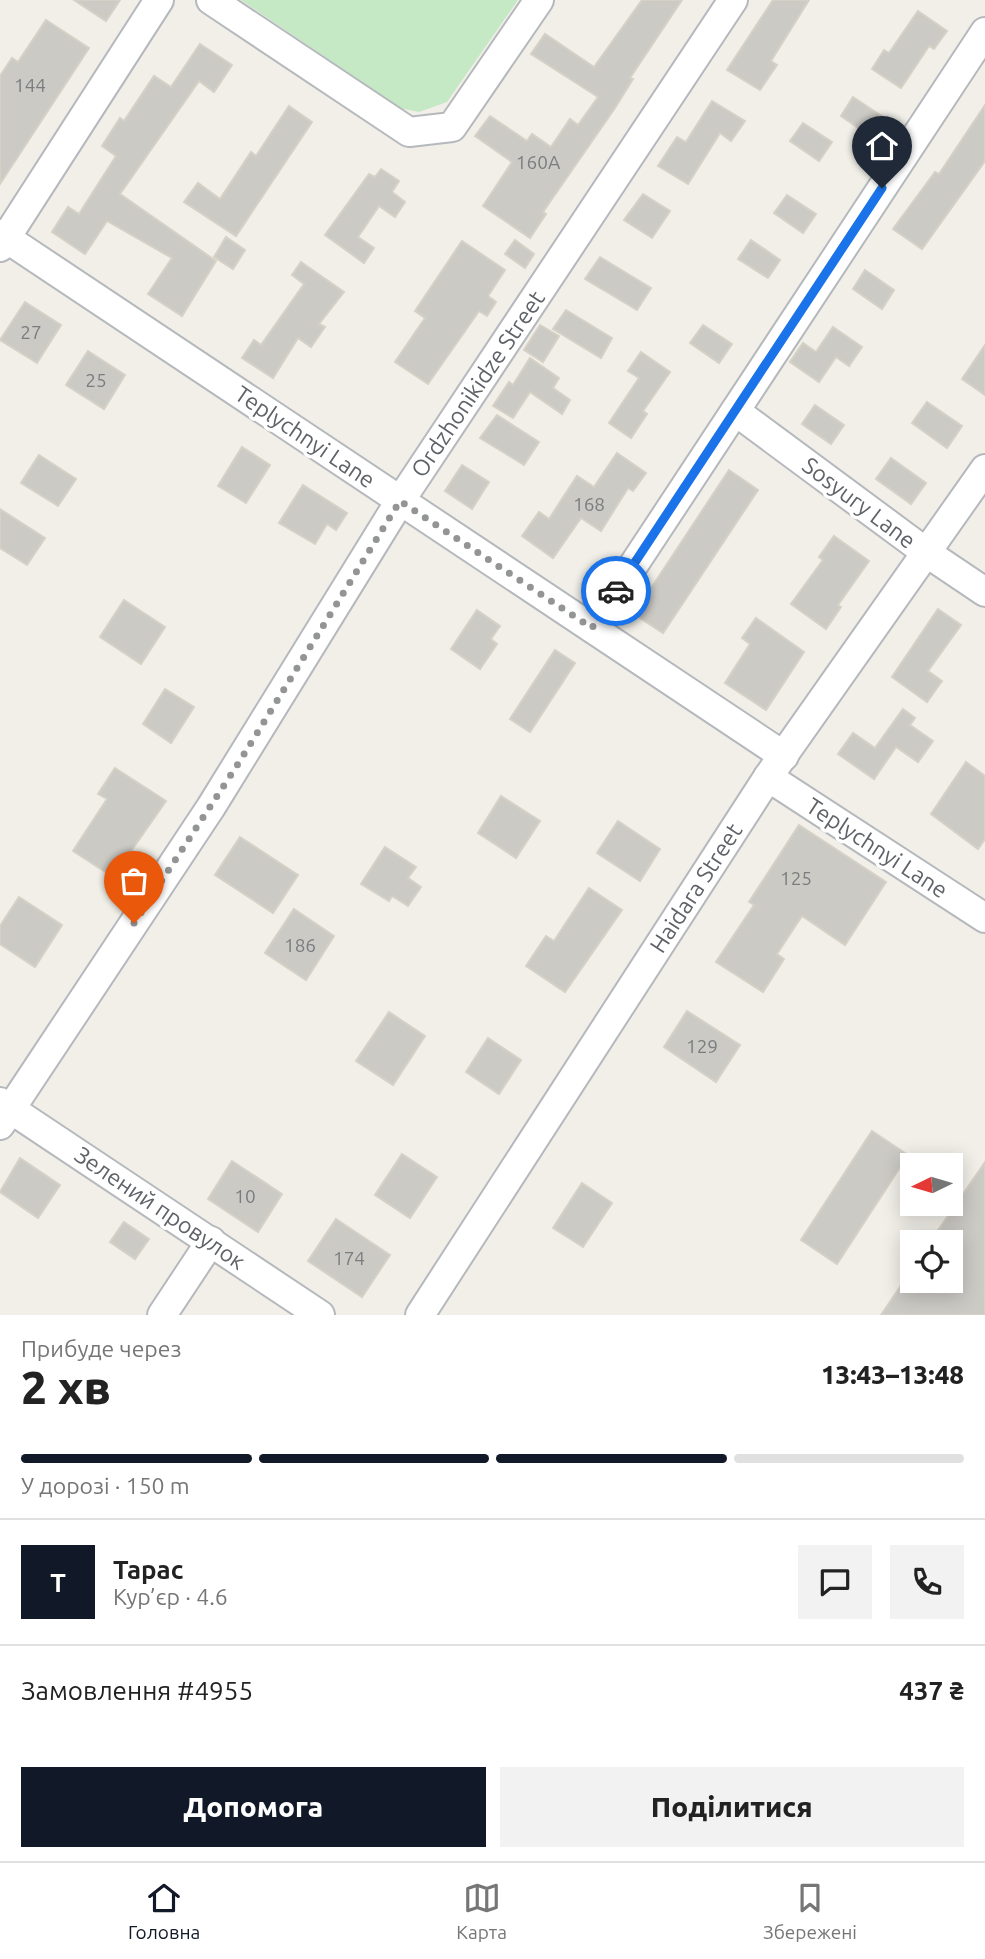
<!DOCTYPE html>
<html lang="uk">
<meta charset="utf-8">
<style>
body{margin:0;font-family:Ubuntu,sans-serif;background:#f2f2f2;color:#222;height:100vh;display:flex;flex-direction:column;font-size:26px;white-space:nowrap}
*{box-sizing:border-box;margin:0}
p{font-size:23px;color:#767676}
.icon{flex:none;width:38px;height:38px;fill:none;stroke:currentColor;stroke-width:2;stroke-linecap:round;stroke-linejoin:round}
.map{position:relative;height:1315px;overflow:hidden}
.details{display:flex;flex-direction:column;background:#fff;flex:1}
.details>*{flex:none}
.needle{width:46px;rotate:265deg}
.controls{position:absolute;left:900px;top:1153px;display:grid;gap:14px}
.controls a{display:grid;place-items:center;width:63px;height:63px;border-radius:0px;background:#fff;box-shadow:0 4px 18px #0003;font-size:35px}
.pin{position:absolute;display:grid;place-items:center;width:60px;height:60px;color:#fff;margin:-72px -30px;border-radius:50% 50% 50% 0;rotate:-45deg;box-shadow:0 0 7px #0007}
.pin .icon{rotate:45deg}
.courier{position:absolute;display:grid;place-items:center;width:70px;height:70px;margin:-35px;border:5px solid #1a73e8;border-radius:50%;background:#fff;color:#222;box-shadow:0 2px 9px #0007}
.head em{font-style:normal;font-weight:800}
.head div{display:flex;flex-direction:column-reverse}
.head{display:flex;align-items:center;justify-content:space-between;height:119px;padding:0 21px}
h1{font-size:46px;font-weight:800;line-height:52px}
.bar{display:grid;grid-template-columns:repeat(4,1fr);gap:10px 7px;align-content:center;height:84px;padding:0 21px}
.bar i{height:9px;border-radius:5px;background:#e0e0e0}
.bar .on{background:#111827}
.bar p{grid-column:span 4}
.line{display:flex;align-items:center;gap:18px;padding:0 21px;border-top:2px solid #e0e0e0}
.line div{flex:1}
.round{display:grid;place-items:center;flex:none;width:74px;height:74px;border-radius:0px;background:#f2f2f2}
.cta{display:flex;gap:14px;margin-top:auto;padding:14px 21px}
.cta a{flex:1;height:80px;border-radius:0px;background:#111827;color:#fff;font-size:28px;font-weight:800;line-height:80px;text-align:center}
.cta a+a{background:#f2f2f2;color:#222}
.tabs{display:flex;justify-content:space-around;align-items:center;height:98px;border-top:2px solid #e0e0e0;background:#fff;font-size:19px;color:#767676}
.tabs a{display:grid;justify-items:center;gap:4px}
.tabs .on{color:#111827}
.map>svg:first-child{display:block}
</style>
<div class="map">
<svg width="985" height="1315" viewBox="0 0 985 1315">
<rect width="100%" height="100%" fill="#f1efe8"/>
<!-- green -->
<path fill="#c5e8c5" d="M241 0H518L447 102 419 112 400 108Z"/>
<!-- building -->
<g fill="#cccac5" stroke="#d6d1c6" stroke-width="2">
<path d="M74 0H120L106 21Z"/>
<path d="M642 0H682L630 78 633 79 615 108 543 212 546 214 530 238 483 206 512 162 475 136 490 116 527 141 532 134 551 147 570 119 578 125 598 97 531 54 545 34 594 67Z"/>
<path d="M773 0H809L771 61 777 65 760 90 727 70Z"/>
<path d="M918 11 947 31 934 49 929 46 901 88 872 69 884 50 889 53Z"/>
<path d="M46 20 89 48 0 184V76L12 58 18 62Z"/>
<path d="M200 44 232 65 214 92 199 81 120 194 216 261 182 316 148 294 172 258 107 221 85 254 52 232 68 207 79 214 116 156 102 146 120 118 124 121 154 76 171 87Z"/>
<path d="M853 97 883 117 870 136 841 116Z"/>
<path d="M712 101 745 121 731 141 720 133 688 184 658 166 677 137 686 142Z"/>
<path d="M985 105V161L922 249 893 229 935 172 939 174Z"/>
<path d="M289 106 312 122 236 236 184 202 198 183 220 199 251 152 256 156Z"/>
<path d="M803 123 832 142 819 161 790 141Z"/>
<path d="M381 169 399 181 392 192 405 202 395 217 379 206 358 237 374 248 364 263 325 235 369 174 375 177Z"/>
<path d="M643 194 670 211 652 238 624 220Z"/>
<path d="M787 195 816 214 803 233 774 213Z"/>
<path d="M226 237 245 250 233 269 214 257Z"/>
<path d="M515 240 534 254 525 268 505 254Z"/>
<path d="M751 240 780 260 768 278 738 259Z"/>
<path d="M462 241 505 270 488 296 496 302 487 316 479 311 428 384 395 362 425 318 415 311Z"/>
<path d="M600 257 651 288 637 310 585 279Z"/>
<path d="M301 262 344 292 319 324 325 327 311 347 298 338 273 378 242 358 254 340 261 345 304 284 292 275Z"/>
<path d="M865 270 894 290 882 309 853 289Z"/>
<path d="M25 302 61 325 37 363 0 340Z"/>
<path d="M566 310 612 338 601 358 553 329Z"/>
<path d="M540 325 559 336 543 362 524 350Z"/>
<path d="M703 325 732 344 719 363 690 343Z"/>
<path d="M833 327 862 347 849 366 836 357 819 382 790 362 803 343 816 352Z"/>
<path d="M985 345V395L962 379Z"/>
<path d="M88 351 125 375 104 409 66 385Z"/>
<path d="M641 352 670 372 643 411 647 414 631 438 609 423 639 378 628 371Z"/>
<path d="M530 358 559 378 553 388 570 400 562 414 530 392 513 418 493 406 509 382 513 385Z"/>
<path d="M927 402 962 426 947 448 912 423Z"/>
<path d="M815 405 844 425 831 444 802 424Z"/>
<path d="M497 415 539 442 524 465 480 438Z"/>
<path d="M242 447 270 465 246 503 218 486Z"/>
<path d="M617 453 646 473 633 491 628 488 601 531 581 518 553 558 522 536 539 512 549 519 577 476 594 487Z"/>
<path d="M39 455 76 479 58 506 21 483Z"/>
<path d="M891 458 926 483 911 504 876 479Z"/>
<path d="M462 465 489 482 472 509 445 491Z"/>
<path d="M729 470 758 490 663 633 634 614Z"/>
<path d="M303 485 347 513 336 530 327 524 315 544 279 523Z"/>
<path d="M0 509 45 538 27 565 0 548Z"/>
<path d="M834 536 869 561 838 605 841 607 826 629 791 604 823 560 819 557Z"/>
<path d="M124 600 165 627 141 664 100 637Z"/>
<path d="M938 609 961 625 928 671 942 681 927 702 892 677Z"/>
<path d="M477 610 500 626 491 639 497 644 480 669 451 649Z"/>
<path d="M756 618 804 652 766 710 725 683 750 644 742 638Z"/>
<path d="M555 650 575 663 530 732 510 719Z"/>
<path d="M165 689 194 707 171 743 143 724Z"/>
<path d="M903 709 915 718 910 725 933 741 918 762 896 747 874 779 838 754 853 733 875 748Z"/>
<path d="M966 762 985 776V839L978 849 931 814Z"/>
<path d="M115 768 166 801 113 877 73 851 107 799 98 794Z"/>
<path d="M501 796 540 821 516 858 478 833Z"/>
<path d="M618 821 660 849 640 881 597 853Z"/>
<path d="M799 825 886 882 845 945 802 916 777 954 784 959 763 992 716 962 754 905 749 902Z"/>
<path d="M240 837 298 875 273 913 215 875Z"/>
<path d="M385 847 416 867 408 878 421 887 408 906 392 896 389 901 361 884Z"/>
<path d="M589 888 622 910 565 992 526 966 546 936 554 941Z"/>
<path d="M19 897 62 925 35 967 0 944V926Z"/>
<path d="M294 909 334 936 306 980 265 953Z"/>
<path d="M687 1011 740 1045 716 1082 664 1047Z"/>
<path d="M389 1012 425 1036 393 1085 356 1061Z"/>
<path d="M488 1038 521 1060 499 1094 466 1072Z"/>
<path d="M872 1131 908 1155 837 1264 801 1240Z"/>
<path d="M402 1154 437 1177 410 1218 375 1195Z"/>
<path d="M20 1158 60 1185 38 1218 0 1192Z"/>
<path d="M232 1161 282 1194 258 1232 208 1199Z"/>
<path d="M985 1162V1315H881L904 1281H950V1242H930Z"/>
<path d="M582 1183 612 1203 583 1247 553 1228Z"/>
<path d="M336 1219 390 1255 362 1297 308 1261Z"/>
<path d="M124 1222 149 1239 135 1259 110 1242Z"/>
</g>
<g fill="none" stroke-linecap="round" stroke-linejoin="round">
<!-- minor casing -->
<g stroke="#b5b8bc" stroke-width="32">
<g id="minor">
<path d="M211 0 409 132 452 127 539 0"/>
<path d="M0 234 784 756"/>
<path d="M0 247 159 0"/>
<path d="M735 411 927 553 985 592"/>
<path d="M592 628 985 32"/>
<path d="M768 777 985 918"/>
<path d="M0 1102 320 1315"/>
<path d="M0 1125 211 807 400 501 733 0"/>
<path d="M162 1315 211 1241"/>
<path d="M420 1315 768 777 985 469"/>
</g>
</g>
<!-- minor -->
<use href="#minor" stroke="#fff" stroke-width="28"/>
</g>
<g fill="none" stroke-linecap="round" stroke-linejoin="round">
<!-- done -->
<path stroke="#929495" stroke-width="7" stroke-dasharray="0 12.6" d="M134 923 238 764 400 501 592 628 616 591"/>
<!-- route -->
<path stroke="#1a73e8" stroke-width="9" d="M616 591 882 188"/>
</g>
<g text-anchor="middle" stroke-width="7" stroke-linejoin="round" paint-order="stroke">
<!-- number labels -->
<g font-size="19" fill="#7a7d7f">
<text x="30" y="92">144</text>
<text x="538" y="169">160А</text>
<text x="31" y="339">27</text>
<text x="96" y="387">25</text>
<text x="589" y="511">168</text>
<text x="796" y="885">125</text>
<text x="300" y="952">186</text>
<text x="702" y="1053">129</text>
<text x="245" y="1203">10</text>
<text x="349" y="1265">174</text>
</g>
<!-- street labels -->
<g font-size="23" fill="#5f6368" stroke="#fff">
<text transform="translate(478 384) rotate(-56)" y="8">Ordzhonikidze Street</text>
<text transform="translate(305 437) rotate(34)" y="8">Teplychnyi Lane</text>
<text transform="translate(859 503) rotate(37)" y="8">Sosyury Lane</text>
<text transform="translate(877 848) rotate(33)" y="8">Teplychnyi Lane</text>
<text transform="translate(696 888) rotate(-57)" y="8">Haidara Street</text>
<text transform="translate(160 1208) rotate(34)" y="8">Зелений провулок</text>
</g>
</g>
</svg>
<div class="controls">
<a><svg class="needle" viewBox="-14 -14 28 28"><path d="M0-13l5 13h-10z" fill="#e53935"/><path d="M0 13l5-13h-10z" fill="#767676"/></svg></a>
<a><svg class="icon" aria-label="locate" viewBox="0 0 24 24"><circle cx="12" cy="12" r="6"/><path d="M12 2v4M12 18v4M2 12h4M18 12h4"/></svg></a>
</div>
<div class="pin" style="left:134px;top:923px;background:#ea580c"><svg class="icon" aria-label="bag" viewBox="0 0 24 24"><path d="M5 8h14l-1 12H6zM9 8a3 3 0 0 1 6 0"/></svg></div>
<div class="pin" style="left:882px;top:188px;background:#1f2937"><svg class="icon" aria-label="home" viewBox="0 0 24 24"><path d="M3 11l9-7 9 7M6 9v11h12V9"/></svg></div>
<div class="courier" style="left:616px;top:591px"><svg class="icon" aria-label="car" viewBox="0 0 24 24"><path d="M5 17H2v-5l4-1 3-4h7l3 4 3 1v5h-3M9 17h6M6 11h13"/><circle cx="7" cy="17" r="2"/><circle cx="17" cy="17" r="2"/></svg></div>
</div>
<section class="details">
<div class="head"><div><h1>2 хв</h1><p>Прибуде через</p></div><em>13:43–13:48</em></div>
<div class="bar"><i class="on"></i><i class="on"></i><i class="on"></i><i></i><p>У дорозі · 150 m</p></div>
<div class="line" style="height:126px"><b class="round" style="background:#111827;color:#fff">Т</b><div><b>Тарас</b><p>Кур’єр · 4.6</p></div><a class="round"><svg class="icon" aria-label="chat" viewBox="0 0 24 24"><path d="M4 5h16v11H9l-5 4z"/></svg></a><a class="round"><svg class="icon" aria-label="phone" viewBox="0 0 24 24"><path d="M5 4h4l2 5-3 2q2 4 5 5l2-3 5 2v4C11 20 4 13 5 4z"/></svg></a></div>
<div class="line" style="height:91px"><div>Замовлення #4955</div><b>437 ₴</b></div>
<div class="cta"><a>Допомога</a><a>Поділитися</a></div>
</section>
<nav class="tabs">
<a class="on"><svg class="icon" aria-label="home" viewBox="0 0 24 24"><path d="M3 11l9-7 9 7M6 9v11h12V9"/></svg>Головна</a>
<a><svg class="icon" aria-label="map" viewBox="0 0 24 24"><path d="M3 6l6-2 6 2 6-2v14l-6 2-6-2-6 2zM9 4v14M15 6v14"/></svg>Карта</a>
<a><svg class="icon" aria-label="saved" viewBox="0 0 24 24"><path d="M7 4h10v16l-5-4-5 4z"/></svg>Збережені</a>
</nav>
